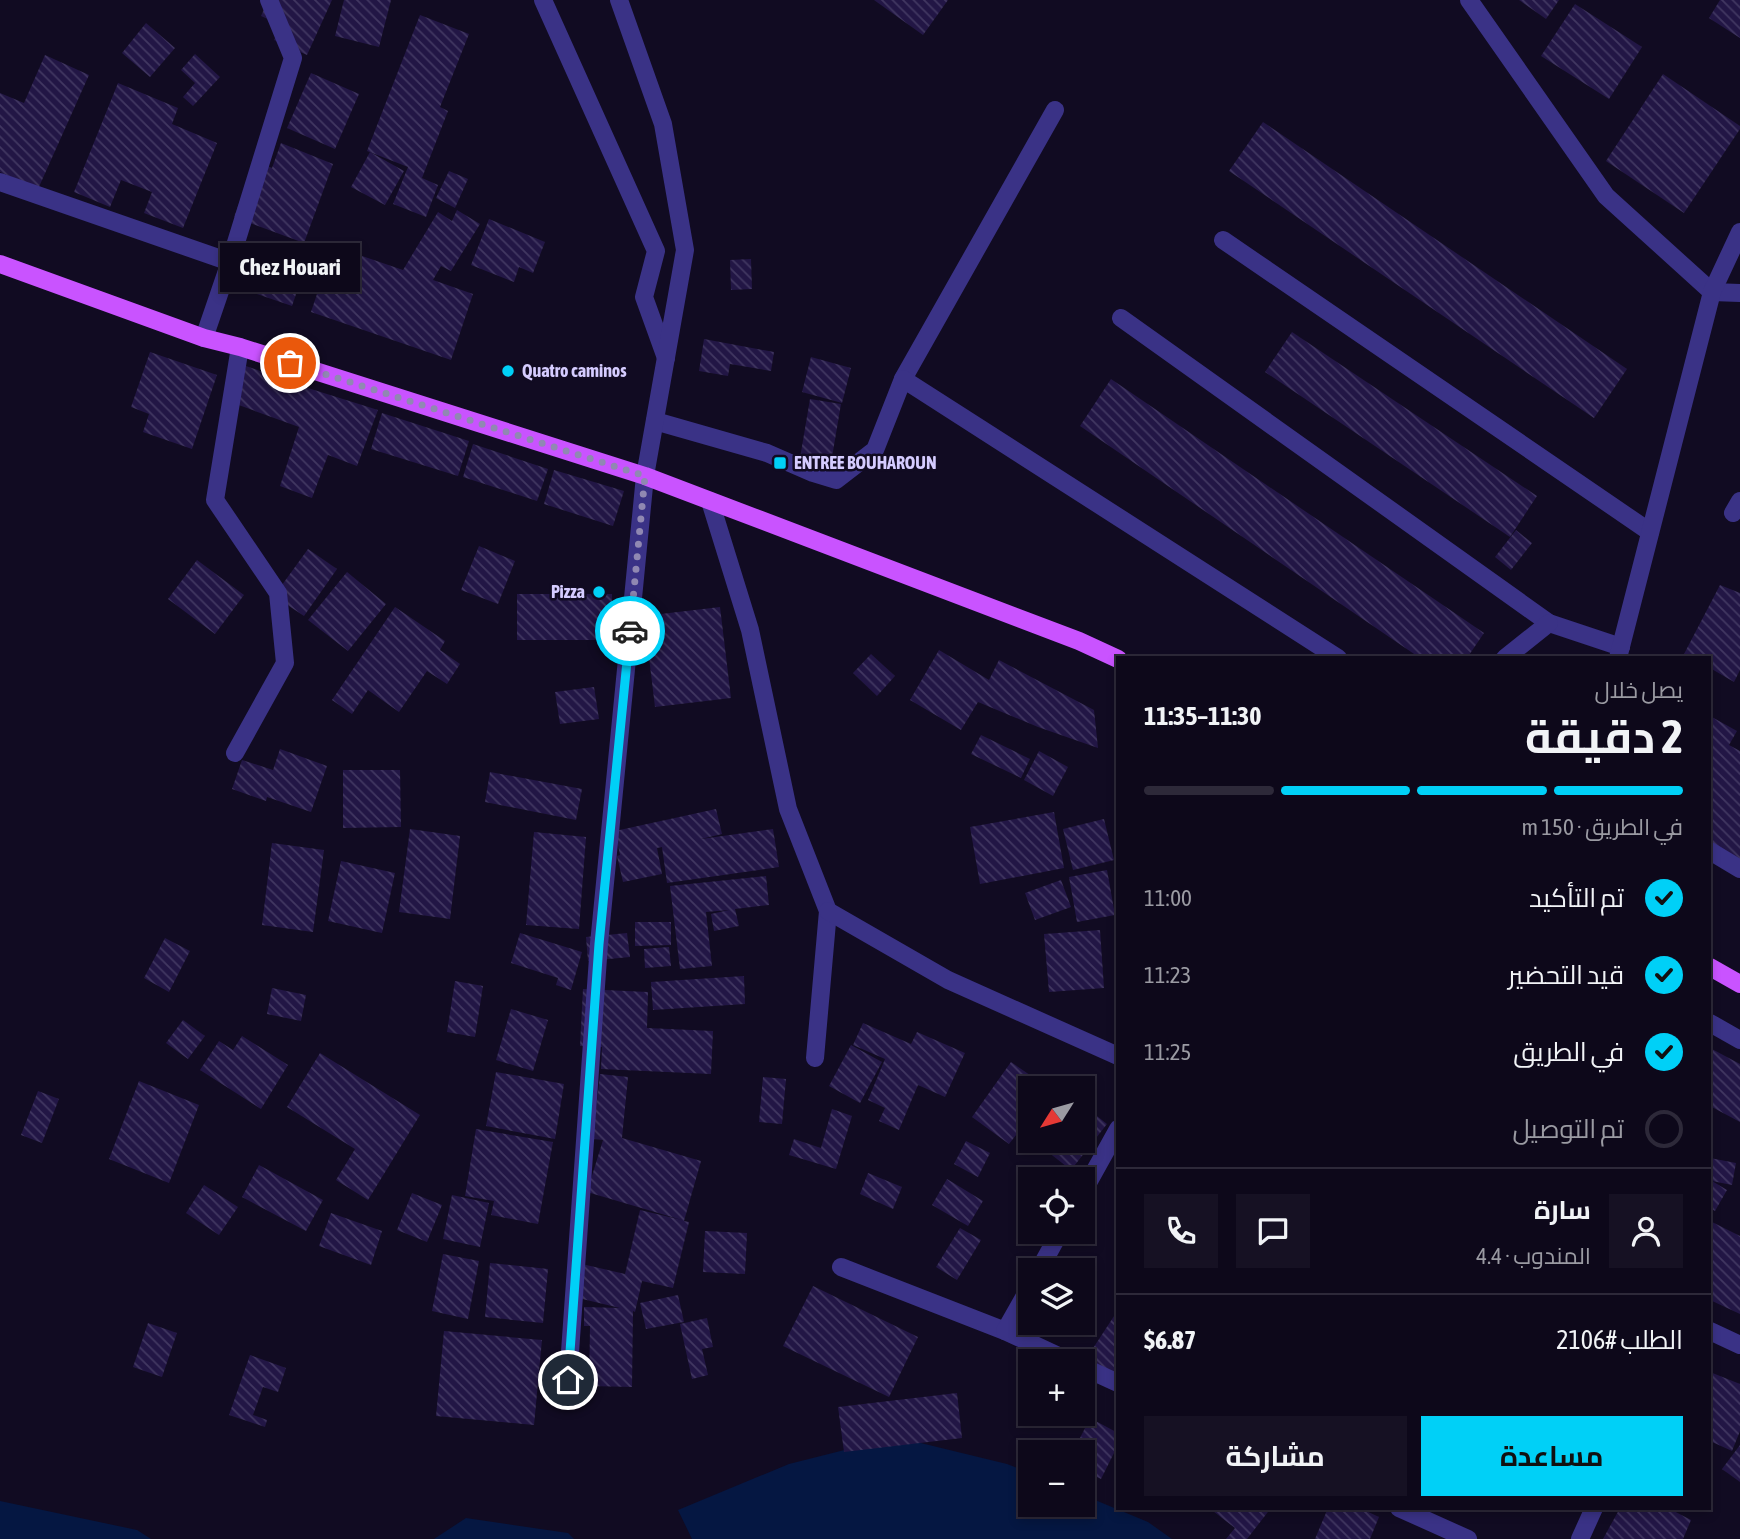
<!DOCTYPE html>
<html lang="ar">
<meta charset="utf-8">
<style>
body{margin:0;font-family:"Asap Condensed",Cairo,sans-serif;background:#161123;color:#f1f3f6;direction:rtl;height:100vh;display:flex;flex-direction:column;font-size:26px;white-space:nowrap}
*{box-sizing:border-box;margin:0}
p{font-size:23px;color:#9a9aa2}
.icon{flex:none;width:38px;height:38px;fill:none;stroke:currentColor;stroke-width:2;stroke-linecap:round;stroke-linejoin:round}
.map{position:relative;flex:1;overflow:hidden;direction:ltr}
.sheet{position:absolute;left:1116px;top:656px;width:595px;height:854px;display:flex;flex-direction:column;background:#0d081a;border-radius:0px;box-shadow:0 4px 10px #0003,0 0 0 2px #2d2939;direction:rtl}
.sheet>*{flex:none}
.needle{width:46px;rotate:233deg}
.tools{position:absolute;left:1018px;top:1076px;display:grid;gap:14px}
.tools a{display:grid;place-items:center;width:77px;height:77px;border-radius:0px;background:#0d081a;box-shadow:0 4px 10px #0003,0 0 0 2px #2d2939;font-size:35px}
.pin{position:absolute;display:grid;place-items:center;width:60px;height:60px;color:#fff;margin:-30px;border:4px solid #fff;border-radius:50%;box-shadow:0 2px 7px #0007}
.courier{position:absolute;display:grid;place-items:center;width:70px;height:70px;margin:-35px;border:5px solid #00d0f7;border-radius:50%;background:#fff;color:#222;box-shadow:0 2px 9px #0007}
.bubble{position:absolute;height:49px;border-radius:0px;background:#0d081a;box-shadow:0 4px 10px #0003,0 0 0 2px #2d2939;font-size:23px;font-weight:700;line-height:49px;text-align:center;direction:rtl}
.head em{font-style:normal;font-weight:700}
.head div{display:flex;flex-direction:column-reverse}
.head{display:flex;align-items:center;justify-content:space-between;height:119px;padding:0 28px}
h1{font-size:46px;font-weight:700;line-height:52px}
.bar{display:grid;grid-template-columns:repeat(4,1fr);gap:10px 7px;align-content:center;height:84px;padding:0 28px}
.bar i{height:9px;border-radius:5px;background:#2d2939}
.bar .current{background:#00d0f7}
.bar p{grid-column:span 4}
.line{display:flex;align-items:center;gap:18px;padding:0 28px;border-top:2px solid #2d2939}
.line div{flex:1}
.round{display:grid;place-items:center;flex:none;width:74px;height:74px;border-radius:0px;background:#161123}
ol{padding:0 28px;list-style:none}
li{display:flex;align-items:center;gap:21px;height:77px}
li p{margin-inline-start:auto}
li .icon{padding:7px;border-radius:50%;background:#00d0f7;color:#111;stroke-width:4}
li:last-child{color:#9a9aa2}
li i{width:38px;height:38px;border:4px solid #2d2939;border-radius:50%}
.action{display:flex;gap:14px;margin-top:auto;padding:14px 28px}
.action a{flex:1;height:80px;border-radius:0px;background:#00d0f7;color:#111;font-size:28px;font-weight:700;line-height:80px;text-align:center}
.action a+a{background:#161123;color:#f1f3f6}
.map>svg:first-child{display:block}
</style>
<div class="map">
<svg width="1740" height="1539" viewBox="0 0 1740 1539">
<defs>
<pattern id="building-back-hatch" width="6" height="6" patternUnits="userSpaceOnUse" patternTransform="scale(1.75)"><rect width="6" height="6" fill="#221645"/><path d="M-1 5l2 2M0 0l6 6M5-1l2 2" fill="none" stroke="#413761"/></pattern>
</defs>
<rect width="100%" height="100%" fill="#110b22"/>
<!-- water -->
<g fill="#051742">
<path d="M896 1437 1007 1464 1031 1473V1505H1083V1495L1148 1522 1172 1539H692L678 1510 789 1464Z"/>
<path d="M0 1501 137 1530 151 1539H0Z"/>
<path d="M466 1518 568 1533 574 1539H434Z"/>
</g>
<!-- building -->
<g fill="url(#building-back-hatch)">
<path d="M268 0H332L307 55 274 40 281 25 261 16Z"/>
<path d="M344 0H391L379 47 335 36Z"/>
<path d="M874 0H948L923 35Z"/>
<path d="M1519 0H1559L1546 19Z"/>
<path d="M1720 0H1740V38L1709 18Z"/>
<path d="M1575 4 1642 47 1609 99 1541 56Z"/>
<path d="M420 15 469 34 440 107 448 111 422 178 438 185 426 217 393 204 408 167 367 151Z"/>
<path d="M146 23 175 48 150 77 122 53Z"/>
<path d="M195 54 220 77 193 106 183 97 195 83 181 70Z"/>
<path d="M45 55 89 75 38 189 0 172V93L24 103Z"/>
<path d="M311 73 359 94 335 149 287 128Z"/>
<path d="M1663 74 1740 126V129L1684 213 1606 161Z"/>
<path d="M118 83 178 108 172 124 217 143 183 228 144 213 152 192 121 180 110 207 74 192Z"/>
<path d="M1263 122 1627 369 1594 418 1229 171Z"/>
<path d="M281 143 333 164 304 243 234 217 255 161 272 168Z"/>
<path d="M370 152 404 171 385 205 351 187Z"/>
<path d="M449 171 468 179 455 208 436 198Z"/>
<path d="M457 210 480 224 451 271 441 266 433 280 473 294 451 360 311 312 333 246 403 270 438 212 452 221Z"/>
<path d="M489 219 545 242 533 273 519 267 514 282 471 265Z"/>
<path d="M258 242 308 259 292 306 242 289Z"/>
<path d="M751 259 752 289 731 290 730 260Z"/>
<path d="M1292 332 1537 496 1510 537 1265 372Z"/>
<path d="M704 339 774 352 771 371 730 364 728 376 699 371Z"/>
<path d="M150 352 217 375 192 449 143 432 149 414 131 407Z"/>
<path d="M811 357 851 368 842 403 802 392Z"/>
<path d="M246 366 311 389 378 410 357 466 328 455 312 498 280 486 299 427 233 403Z"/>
<path d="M1111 379 1484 633 1467 658H1420L1080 426Z"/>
<path d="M810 399 841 404 831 463 800 458Z"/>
<path d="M382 413 469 441 458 476 371 449Z"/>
<path d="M473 444 548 469 537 501 463 477Z"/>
<path d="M554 470 624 491 613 526 544 504Z"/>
<path d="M1516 530 1532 543 1511 570 1495 557Z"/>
<path d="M479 546 515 561 498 604 461 590Z"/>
<path d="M308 549 337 569 304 616 274 596Z"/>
<path d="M197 560 244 595 215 634 168 599Z"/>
<path d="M347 572 386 604 348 651 308 620Z"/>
<path d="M1720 585 1740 593V670L1734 682 1710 668V658H1692L1684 654Z"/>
<rect x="517" y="594" width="95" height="46"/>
<path d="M395 607 445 641 440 650 460 664 447 684 427 671 399 712 368 690 352 714 332 700Z"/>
<path d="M720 607 731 698 655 707 644 616Z"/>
<path d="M939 650 989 680 999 660 1094 710 1098 748 1038 727 978 702 961 730 910 700Z"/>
<path d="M871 654 895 676 877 696 853 673Z"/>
<path d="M594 687 599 719 560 724 555 692Z"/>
<path d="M1710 716 1737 731 1729 745 1740 751V862L1710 859Z"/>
<path d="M981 735 1030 759 1021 778 971 754Z"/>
<path d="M280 749 327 766 311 812 267 797 266 801 232 789 242 760 273 770Z"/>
<path d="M1039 751 1068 767 1053 796 1024 780Z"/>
<path d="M343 770H400L401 827 343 828Z"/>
<path d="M490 772 582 789 576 820 485 802Z"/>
<path d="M716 809 722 834 701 839 773 829 779 867 667 883 662 847 657 848 662 874 623 882 617 856 620 855 615 831Z"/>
<path d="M1054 812 1064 868 980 884 970 827Z"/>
<path d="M1104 819 1114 860 1073 870 1063 829Z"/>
<path d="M410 829 460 836 450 919 399 912Z"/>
<path d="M534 832 586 837 579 929 526 925Z"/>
<path d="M272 843 324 850 313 932 262 925Z"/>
<path d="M341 861 395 873 382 933 328 921Z"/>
<path d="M1107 870 1115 915 1077 922 1069 877Z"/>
<path d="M766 876 769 905 735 909 739 926 714 931 711 914 729 910 706 912 712 966 680 969 670 886Z"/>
<path d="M1061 880 1071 907 1035 920 1025 893Z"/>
<path d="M635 922H671V945L635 946Z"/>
<path d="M1100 930 1104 988 1049 992 1044 934Z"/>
<path d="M520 933 582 952 571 990 556 985 558 978 511 963Z"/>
<path d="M627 933 630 957 588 961 586 937Z"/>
<path d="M165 938 190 951 169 992 144 978Z"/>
<path d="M669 947 671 966 645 968 644 949Z"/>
<path d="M744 976 745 1004 653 1010 651 982Z"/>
<path d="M455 981 483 986 475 1037 447 1032Z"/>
<path d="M272 988 306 995 301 1021 267 1014Z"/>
<path d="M583 989 648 992 647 1028 713 1031 711 1074 601 1069 602 1047 580 1046Z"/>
<path d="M511 1009 548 1020 533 1071 496 1060Z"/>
<path d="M183 1020 205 1036 188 1059 166 1043Z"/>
<path d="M863 1023 911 1044 917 1032 965 1053 945 1097 918 1085 899 1130 879 1121 885 1108 868 1100 885 1059 853 1045Z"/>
<path d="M242 1036 288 1065 261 1109 200 1070 219 1041 233 1050Z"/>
<path d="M851 1045 882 1062 860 1103 829 1086Z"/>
<path d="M1710 1048 1740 1064V1122L1710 1106Z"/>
<path d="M320 1053 420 1115 368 1200 336 1180 355 1149 287 1107Z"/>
<path d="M1011 1062 1049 1088H1031V1114L1024 1123 1031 1116V1138L1020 1130 1009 1144 972 1117Z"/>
<path d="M496 1072 564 1084 555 1139 486 1126Z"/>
<path d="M600 1074 628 1077 622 1138 701 1161 684 1221 689 1222 673 1288 642 1281 635 1312 633 1311 632 1387 589 1386 590 1326H584V1307L620 1308 574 1297 582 1264 625 1274 640 1210 682 1220 587 1192 603 1140 593 1139Z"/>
<path d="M763 1077 786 1079 782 1124 759 1122Z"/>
<path d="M139 1081 199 1105 169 1183 109 1159Z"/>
<path d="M38 1091 59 1099 42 1143 21 1135Z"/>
<path d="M1083 1105 1107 1124 1071 1170 1034 1141H1083Z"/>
<path d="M832 1109 852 1116 836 1169 789 1155 794 1139 821 1148Z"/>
<path d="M476 1129 553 1142 538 1224 491 1215 494 1201 465 1196Z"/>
<path d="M966 1141 990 1153 978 1177 954 1164Z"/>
<path d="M1710 1158 1736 1163 1732 1185 1712 1181 1727 1190 1715 1211 1710 1208V1185L1712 1181H1710Z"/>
<path d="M259 1165 323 1200 306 1231 242 1197Z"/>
<path d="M868 1173 902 1187 893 1209 860 1194Z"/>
<path d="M947 1179 983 1201 968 1226 932 1205Z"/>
<path d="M204 1185 238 1207 219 1235 186 1213Z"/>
<path d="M412 1193 442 1205 427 1242 397 1230Z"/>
<path d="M452 1195 489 1203 480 1247 443 1239Z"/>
<path d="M331 1213 382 1231 371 1265 319 1246Z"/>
<path d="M1710 1221 1740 1236V1314L1710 1300Z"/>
<path d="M960 1228 981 1240 957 1280 936 1267Z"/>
<path d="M705 1231 747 1233 745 1274 703 1272Z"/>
<path d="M443 1254 479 1261 468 1319 432 1311Z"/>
<path d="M490 1263 548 1269 543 1323 485 1317Z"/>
<path d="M813 1286 918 1337 889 1397 783 1346Z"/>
<path d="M678 1295 684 1322 646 1329 640 1303Z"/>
<path d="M1118 1310V1380L1086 1359Z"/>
<path d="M707 1318 713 1347 702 1349 708 1375 692 1379 680 1324Z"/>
<path d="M148 1323 177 1333 162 1377 133 1367Z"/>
<path d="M444 1331 542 1340 534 1425 436 1416Z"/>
<path d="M250 1355 286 1368 278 1392 263 1387 253 1415 267 1420 265 1427 229 1415Z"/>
<path d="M1710 1372 1740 1384V1431L1732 1451 1710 1441Z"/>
<path d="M957 1393 962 1438 844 1452 838 1407Z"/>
<path d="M1090 1418 1118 1433V1445L1101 1479 1083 1470V1452H1073Z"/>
<path d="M1740 1445V1482L1722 1469Z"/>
<path d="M1209 1508H1271L1247 1539H1226L1235 1528Z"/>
<path d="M1328 1508H1360L1379 1517 1370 1539H1315Z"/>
<path d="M1620 1508H1668L1691 1520 1683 1539H1603Z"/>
</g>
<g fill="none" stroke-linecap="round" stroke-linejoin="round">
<!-- minor -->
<g stroke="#3a3286" stroke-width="18">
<path d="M543 0 656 251 644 297 666 358"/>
<path d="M1469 0 1606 196 1712 292 1740 293"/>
<path d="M0 182 230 262"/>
<path d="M1223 240 1650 532"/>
<path d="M1121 318 1549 623 1621 647"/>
<path d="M204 338 230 262 293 58 269 0"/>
<path d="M903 379 1055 110"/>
<path d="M655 421 767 453 813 473 836 480 875 450 903 379 1338 658"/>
<path d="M710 501 750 630 788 809 828 911 815 1058"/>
<path d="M1733 513 1740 501"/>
<path d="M1505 658 1549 623"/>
<path d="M1618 658 1712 292 1740 232"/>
<path d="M235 753 285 663 278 593 215 500 240 347"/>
<path d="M1710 851 1740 869"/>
<path d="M828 911 948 980 1118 1056"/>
<path d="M1710 1023 1740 1040"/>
<path d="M1083 1192 1118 1129"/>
<path d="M841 1267 1005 1331"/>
<path d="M1039 1270 1060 1232"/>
<path d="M1031 1285 1005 1331 1071 1362"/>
<path d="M1710 1331 1740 1345"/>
<path d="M1083 1367 1118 1383"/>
<path d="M568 1380 599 944 645 476 685 250 663 124 619 0"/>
<path d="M1399 1508 1468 1539"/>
<path d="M1580 1539 1594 1508"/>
</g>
<!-- major -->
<g stroke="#c953ff" stroke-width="18">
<path d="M0 264 204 338 240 347 645 476 1079 641 1118 659"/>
<path d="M1710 967 1740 984"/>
</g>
</g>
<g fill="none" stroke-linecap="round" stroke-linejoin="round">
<!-- done -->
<path stroke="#9088b2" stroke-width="7" stroke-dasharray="0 12.6" d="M290 363 645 476 630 631"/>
<!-- route -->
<path stroke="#00d0f7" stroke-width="9" d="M568 1380 599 944 630 631"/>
</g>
<!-- markers -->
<g fill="#00d0f7" stroke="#110b22" stroke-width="2.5">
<circle cx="508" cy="371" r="7"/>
<rect x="773" y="456" width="14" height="14" rx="3.5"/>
<circle cx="599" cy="592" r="7"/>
</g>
<g text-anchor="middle" stroke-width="5" stroke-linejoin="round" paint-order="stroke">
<!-- poi labels -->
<g font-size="18" font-weight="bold" fill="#d5ccff" stroke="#110b22" text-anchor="start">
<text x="522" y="377">Quatro caminos</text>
<text x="794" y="469">ENTREE BOUHAROUN</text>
<text x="585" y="598" text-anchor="end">Pizza</text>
</g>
</g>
</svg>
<div class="tools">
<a><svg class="needle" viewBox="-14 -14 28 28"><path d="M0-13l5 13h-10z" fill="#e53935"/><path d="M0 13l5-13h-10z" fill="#9a9aa2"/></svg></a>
<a><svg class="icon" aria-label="locate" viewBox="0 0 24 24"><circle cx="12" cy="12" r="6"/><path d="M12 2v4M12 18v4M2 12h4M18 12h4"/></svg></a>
<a><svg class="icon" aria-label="layers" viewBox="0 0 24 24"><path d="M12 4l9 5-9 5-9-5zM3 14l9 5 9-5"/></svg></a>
<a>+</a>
<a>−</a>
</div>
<div class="pin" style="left:290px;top:363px;background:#ea580c"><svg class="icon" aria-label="bag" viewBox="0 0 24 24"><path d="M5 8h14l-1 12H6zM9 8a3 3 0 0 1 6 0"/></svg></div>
<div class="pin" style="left:568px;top:1380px;background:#1f2937"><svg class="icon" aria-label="home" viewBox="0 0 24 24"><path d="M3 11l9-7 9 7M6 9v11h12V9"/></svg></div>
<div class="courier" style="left:630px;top:631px"><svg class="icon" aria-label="car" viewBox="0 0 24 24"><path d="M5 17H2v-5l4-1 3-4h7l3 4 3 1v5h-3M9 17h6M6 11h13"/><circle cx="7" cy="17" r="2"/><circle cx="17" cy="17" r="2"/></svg></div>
<div class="bubble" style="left:220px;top:243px;width:140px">Chez Houari</div>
<section class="sheet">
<div class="head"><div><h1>2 دقيقة</h1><p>يصل خلال</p></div><em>11:30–11:35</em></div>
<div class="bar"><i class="current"></i><i class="current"></i><i class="current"></i><i></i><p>في الطريق · 150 m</p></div>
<ol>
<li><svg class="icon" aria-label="check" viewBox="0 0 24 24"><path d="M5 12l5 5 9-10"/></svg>تم التأكيد<p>11:00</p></li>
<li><svg class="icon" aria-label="check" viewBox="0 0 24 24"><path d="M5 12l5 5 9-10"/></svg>قيد التحضير<p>11:23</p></li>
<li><svg class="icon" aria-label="check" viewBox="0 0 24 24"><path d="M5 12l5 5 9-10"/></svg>في الطريق<p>11:25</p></li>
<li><i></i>تم التوصيل</li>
</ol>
<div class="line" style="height:126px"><a class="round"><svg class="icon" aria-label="person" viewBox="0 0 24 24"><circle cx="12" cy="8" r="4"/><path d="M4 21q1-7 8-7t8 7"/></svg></a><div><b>سارة</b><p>المندوب · 4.4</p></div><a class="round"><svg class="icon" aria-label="chat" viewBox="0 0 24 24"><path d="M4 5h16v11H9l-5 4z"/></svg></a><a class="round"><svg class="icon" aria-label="phone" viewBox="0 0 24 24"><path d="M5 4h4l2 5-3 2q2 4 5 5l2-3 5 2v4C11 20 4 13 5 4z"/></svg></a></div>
<div class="line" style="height:91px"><div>الطلب #2106</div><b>$6.87</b></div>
<div class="action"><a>مساعدة</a><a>مشاركة</a></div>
</section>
</div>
